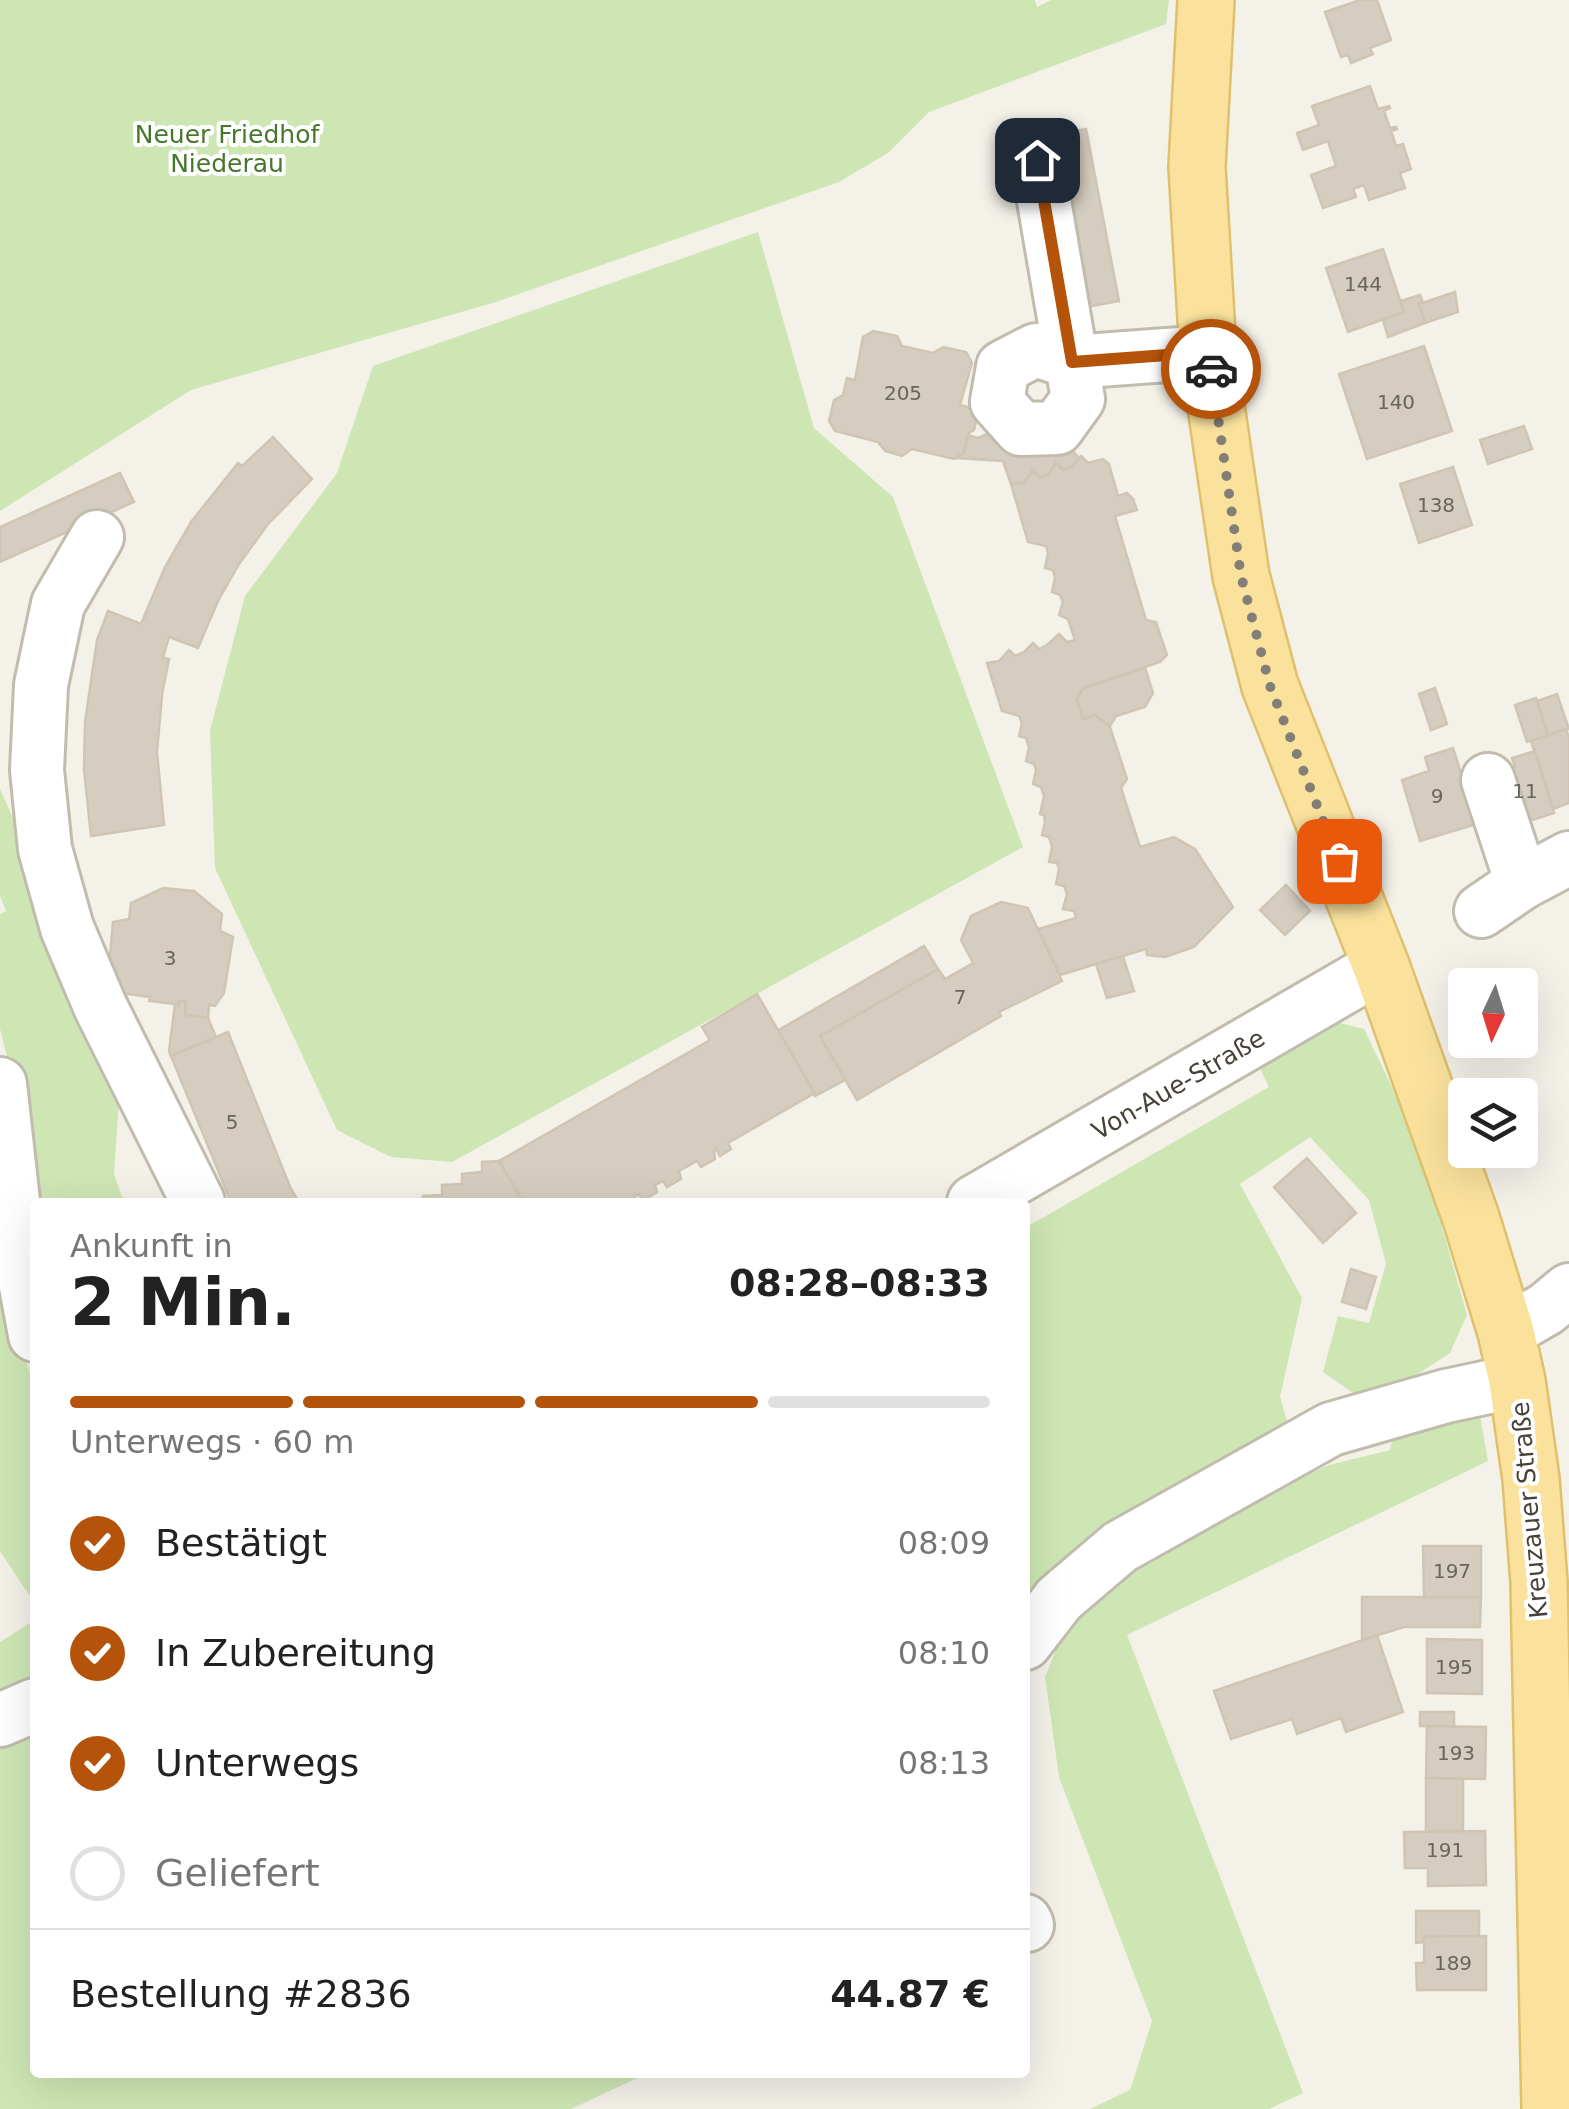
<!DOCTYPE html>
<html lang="de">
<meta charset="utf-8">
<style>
body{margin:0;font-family:"DejaVu Sans",sans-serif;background:#f2f2f2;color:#222;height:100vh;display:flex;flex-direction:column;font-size:38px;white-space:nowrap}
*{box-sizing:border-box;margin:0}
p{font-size:32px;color:#767676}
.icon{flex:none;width:55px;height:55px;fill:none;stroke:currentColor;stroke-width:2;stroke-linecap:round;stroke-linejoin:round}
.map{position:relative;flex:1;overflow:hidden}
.sheet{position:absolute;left:30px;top:1198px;width:1000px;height:880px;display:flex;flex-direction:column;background:#fff;border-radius:10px;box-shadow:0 10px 40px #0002}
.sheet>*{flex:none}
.needle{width:65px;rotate:184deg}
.fabs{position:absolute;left:1448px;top:968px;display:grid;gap:20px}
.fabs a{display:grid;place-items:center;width:90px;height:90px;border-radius:10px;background:#fff;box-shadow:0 10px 40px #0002;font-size:50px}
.pin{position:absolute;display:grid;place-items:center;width:85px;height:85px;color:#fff;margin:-42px;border-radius:20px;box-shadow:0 5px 15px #0006}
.courier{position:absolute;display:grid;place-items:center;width:100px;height:100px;margin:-50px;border:8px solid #b45309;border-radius:50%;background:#fff;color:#222;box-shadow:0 2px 12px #0007}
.summary em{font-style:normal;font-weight:600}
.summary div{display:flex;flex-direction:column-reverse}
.summary{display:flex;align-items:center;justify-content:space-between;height:170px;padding:0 40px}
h1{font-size:65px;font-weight:600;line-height:75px}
.bar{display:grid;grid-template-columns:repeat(4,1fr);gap:15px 10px;align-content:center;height:120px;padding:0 40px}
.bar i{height:12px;border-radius:8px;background:#e0e0e0}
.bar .selected{background:#b45309}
.bar p{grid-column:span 4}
.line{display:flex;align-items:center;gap:25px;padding:0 40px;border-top:2px solid #e0e0e0}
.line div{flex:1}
ol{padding:0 40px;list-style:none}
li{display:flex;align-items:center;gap:30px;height:110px}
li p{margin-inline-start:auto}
li .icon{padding:10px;border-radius:50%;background:#b45309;color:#fff;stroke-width:4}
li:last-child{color:#767676}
li i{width:55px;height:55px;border:5px solid #e0e0e0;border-radius:50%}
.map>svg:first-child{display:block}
</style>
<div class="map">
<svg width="1569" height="2109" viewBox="0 0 1569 2109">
<rect width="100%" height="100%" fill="#f4f1e9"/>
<!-- green -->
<g fill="#cee6b4">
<path d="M0 0H1035L1037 7 1051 0H1169L1166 24 929 112 888 153 839 182 496 302 191 390 0 511Z"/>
<path d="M758 232 814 428 893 497 1023 847 452 1162 391 1157 337 1130 215 868 210 731 245 596 337 473 373 366Z"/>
<path d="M0 789 28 851 120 1087 114 1174 122 1197 134 1202H35L14 1085 0 1029V914L6 911 0 896Z"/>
<path d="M1328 1020 1364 1029 1417 1139 1467 1315 1450 1353 1407 1381 1353 1393 1323 1372 1338 1316 1369 1323 1386 1264 1369 1200 1310 1137 1240 1184 1302 1298 1280 1397 1291 1435 1025 1619V1228L1269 1087 1254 1057Z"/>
<path d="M0 1241 12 1313 35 1391V1604L0 1551Z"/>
<path d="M1480 1415 1488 1461 1127 1635 1303 2093 1269 2109H1090L1130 2090 1152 2021 1059 1777 1045 1677 1073 1608 1128 1557 1329 1465 1390 1450 1396 1426Z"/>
<path d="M35 1620V2072L648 2073 571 2109H0V1642Z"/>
</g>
<!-- building -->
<g fill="#d5cdbf" stroke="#d0c5b3" stroke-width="2.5">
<path d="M1360 0H1377L1391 40 1370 48 1373 54 1351 63 1348 55 1341 57 1325 12Z"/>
<path d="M1370 86 1378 109 1389 106 1390 108 1384 111 1390 128 1396 127 1397 129 1391 131 1396 146 1403 144 1411 169 1400 173 1405 188 1369 200 1364 185 1353 189 1356 197 1323 208 1311 175 1336 166 1328 141 1303 150 1297 133 1319 125 1312 106Z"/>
<path d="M1086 129 1119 301 1086 307 1053 135Z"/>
<path d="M1383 249 1404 312 1348 332 1326 268Z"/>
<path d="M1455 292 1458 312 1425 323 1419 304Z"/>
<path d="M1420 295 1423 303 1419 304 1425 323 1388 337 1383 320 1404 312 1400 301Z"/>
<path d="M873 331 897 336 902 346 933 353 943 347 966 352 972 363 960 405 979 410 974 430 969 433 964 453 954 459 912 449 902 456 885 451 878 442 835 431 829 421 834 400 843 395 847 378 855 380 863 337Z"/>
<path d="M1424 346 1452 431 1367 459 1339 374Z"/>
<path d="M1524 426 1532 449 1488 464 1480 440Z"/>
<path d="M997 430 1024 452 1035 455 1067 445 1080 459 1072 467 1063 470 1056 463 1048 475 1040 477 1032 470V473L1023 483 1014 485 1011 484 1003 461 956 458 964 453 968 435 978 438Z"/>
<path d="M273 437 312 479 268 524 239 564 218 601 198 648 169 637 163 658 169 659 162 695 157 752 164 825 91 836 84 770 85 722 97 640 108 611 141 624 165 567 191 522 238 463 242 466Z"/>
<path d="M1081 456 1088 463 1103 459 1109 464 1118 496 1127 493 1133 499 1137 510 1115 516 1146 620 1156 622 1167 655 1160 662 1083 688 1077 699 1083 719 1094 715 1109 724 1127 779 1121 788 1140 847 1174 837 1195 849 1233 907 1194 947 1165 957 1147 955 1146 949 1060 975 1038 929 1076 918 1074 911 1063 909 1067 894 1064 886 1056 884 1059 869 1057 863 1049 862 1052 847 1049 837 1042 835 1045 822 1044 815 1040 814 1044 796 1041 787 1033 784 1036 770 1034 764 1026 761 1029 748 1026 738 1019 736 1022 723 1019 716 1002 711 987 663 999 661 1009 650 1015 656 1024 652 1033 643 1039 649 1047 645 1059 634 1067 642 1075 640 1068 619 1059 615 1063 602 1060 595 1052 592 1055 578 1053 570 1045 568 1048 553 1046 546 1028 542 1011 484 1023 483 1032 473V470L1040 477 1048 475 1056 463 1063 470 1072 467Z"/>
<path d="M1453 467 1472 525 1419 543 1400 484Z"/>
<path d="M120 473 134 502 0 562V527Z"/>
<path d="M1145 668 1153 693 1145 707 1116 716 1110 726 1094 715 1083 719 1077 699 1083 688Z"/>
<path d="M1435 688 1447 724 1431 730 1419 694Z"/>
<path d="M1557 694 1569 729 1548 735 1537 701Z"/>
<path d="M1536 698 1548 735 1527 742 1515 705Z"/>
<path d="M1566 729 1569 738V803L1553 809 1531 741Z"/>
<path d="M1453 748 1477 824 1420 841 1402 780 1429 771 1425 757Z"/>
<path d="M1535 751 1554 813 1514 826 1497 772 1515 767 1512 758Z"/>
<path d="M1286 885 1310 911 1285 935 1260 910Z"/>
<path d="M163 888 194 891 222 914 220 931 233 937 224 993 215 1006 209 1005 208 1018 185 1015 186 1002 179 1001V1005L175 1004 149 1001 150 997 114 992 108 978 113 922 129 919 131 903Z"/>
<path d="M1001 902 1028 908 1062 981 999 1012 1001 1016 857 1100 820 1036 938 969 945 979 973 963 961 940 971 916Z"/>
<path d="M924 946 938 969 820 1036 845 1080 815 1096 777 1031Z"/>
<path d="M1123 956 1134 991 1107 998 1096 964Z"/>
<path d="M757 994 814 1092 813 1094 728 1143 731 1149 720 1156 716 1149 714 1151 715 1159 701 1167 697 1161 679 1171 681 1179 667 1187 663 1181 655 1185 657 1192 643 1201 639 1194 628 1202H523L499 1161 710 1040 702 1027Z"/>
<path d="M179 1001 186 1002 185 1015 208 1018 216 1037 171 1056 169 1051 175 1004 179 1005Z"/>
<path d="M228 1032 291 1189 299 1202H231L171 1056Z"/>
<path d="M1307 1158 1356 1213 1323 1243 1274 1187Z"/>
<path d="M499 1161 523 1202H423V1196L442 1195V1185L462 1184V1174L482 1172V1162Z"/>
<path d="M1351 1269 1376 1277 1366 1309 1342 1302Z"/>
<path d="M1423 1546H1481V1597H1424Z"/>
<path d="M1362 1597H1481L1480 1627H1404L1362 1640Z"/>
<path d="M1377 1635 1403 1712 1346 1732 1341 1718 1297 1734 1292 1719 1231 1739 1214 1691Z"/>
<path d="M1427 1639 1482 1640V1694L1427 1693Z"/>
<path d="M1420 1712H1454V1727L1420 1726Z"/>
<path d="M1427 1726 1486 1727 1485 1779 1426 1778Z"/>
<path d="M1426 1778 1463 1779V1831H1426Z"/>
<path d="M1485 1831 1486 1885 1428 1886V1868H1405L1404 1832Z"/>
<path d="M1416 1911H1479V1936L1424 1937V1942L1416 1943Z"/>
<path d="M1486 1936V1990H1417L1416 1963H1424V1937Z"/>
</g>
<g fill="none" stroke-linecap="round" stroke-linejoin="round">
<!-- minor casing -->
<g stroke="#c2bcaf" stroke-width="58">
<g id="minor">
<path d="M1037 160 1078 399 1057 428 1021 429 997 402 1003 367 1036 350 1071 362 1208 352"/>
<path d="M97 537 58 604 41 685 37 770 45 849 67 928 100 1006 198 1202"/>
<path d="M1488 780 1522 883"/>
<path d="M1481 911 1522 883 1569 858"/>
<path d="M0 1084 17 1237 35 1335"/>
<path d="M974 1202 1381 966"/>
<path d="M1506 1332 1546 1309 1569 1290"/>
<path d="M1025 1643 1059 1599 1120 1547 1331 1429 1446 1396 1517 1381"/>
<path d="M0 1720 35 1705"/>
<path d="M1025 1921 1027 1925"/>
</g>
</g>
<!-- major casing -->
<g stroke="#dfc06d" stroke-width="60">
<path id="major" d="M1206 0 1197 167 1208 352 1241 576 1270 686 1381 966 1471 1218 1506 1332 1517 1381 1531 1479 1539 1582 1550 2109"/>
</g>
<!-- minor -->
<use href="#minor" stroke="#fff" stroke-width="52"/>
<!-- major -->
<use href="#major" stroke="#fae29d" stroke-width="55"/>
</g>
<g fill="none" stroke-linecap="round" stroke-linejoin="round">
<!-- done -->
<path stroke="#847f76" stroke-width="10" stroke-dasharray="0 18" d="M1211 369 1241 576 1270 686 1339 861"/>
<!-- route -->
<path stroke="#b45309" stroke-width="12" d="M1037 160 1072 362 1208 352 1211 369"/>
</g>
<g text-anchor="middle" stroke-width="8" stroke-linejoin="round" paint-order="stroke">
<!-- number labels -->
<g font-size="20" fill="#6a655a">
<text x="1363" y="291">144</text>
<text x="903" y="400">205</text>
<text x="1396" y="409">140</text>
<text x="1436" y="512">138</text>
<text x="1525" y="798">11</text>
<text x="1437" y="803">9</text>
<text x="170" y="965">3</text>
<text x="960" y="1004">7</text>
<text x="232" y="1129">5</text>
<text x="1452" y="1578">197</text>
<text x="1454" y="1674">195</text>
<text x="1456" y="1760">193</text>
<text x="1445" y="1857">191</text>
<text x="1453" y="1970">189</text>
</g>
<!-- park labels -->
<g font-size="25" fill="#47772d" stroke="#fff">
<text x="227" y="143">Neuer Friedhof<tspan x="227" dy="29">Niederau</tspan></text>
</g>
<!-- street labels -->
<g font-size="25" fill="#474238" stroke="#fff">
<text transform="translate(1178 1084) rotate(-30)" y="9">Von-Aue-Straße</text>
<text transform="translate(1529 1510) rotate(-95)" y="9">Kreuzauer Straße</text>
</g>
</g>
</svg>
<div class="fabs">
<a><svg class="needle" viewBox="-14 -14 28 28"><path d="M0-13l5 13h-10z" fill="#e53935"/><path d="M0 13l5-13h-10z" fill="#767676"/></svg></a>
<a><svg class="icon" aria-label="layers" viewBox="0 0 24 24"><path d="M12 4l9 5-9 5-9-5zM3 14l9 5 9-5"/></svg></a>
</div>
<div class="pin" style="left:1339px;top:861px;background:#ea580c"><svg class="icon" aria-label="bag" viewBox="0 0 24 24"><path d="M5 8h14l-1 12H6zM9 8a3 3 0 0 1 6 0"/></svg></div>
<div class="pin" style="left:1037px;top:160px;background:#1f2937"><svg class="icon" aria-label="home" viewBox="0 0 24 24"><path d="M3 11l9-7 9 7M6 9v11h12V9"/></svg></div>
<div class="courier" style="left:1211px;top:369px"><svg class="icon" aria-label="car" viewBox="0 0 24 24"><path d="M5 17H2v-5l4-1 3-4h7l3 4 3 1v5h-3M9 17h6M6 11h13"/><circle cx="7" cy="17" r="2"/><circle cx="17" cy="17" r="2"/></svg></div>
<section class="sheet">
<div class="summary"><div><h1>2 Min.</h1><p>Ankunft in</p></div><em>08:28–08:33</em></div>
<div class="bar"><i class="selected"></i><i class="selected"></i><i class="selected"></i><i></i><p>Unterwegs · 60 m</p></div>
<ol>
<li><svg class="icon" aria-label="check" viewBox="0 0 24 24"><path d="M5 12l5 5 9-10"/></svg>Bestätigt<p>08:09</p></li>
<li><svg class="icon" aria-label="check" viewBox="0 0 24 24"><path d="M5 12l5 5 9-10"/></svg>In Zubereitung<p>08:10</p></li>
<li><svg class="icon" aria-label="check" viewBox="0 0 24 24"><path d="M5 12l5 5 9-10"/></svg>Unterwegs<p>08:13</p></li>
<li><i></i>Geliefert</li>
</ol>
<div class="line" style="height:130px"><div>Bestellung #2836</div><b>44.87 €</b></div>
</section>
</div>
